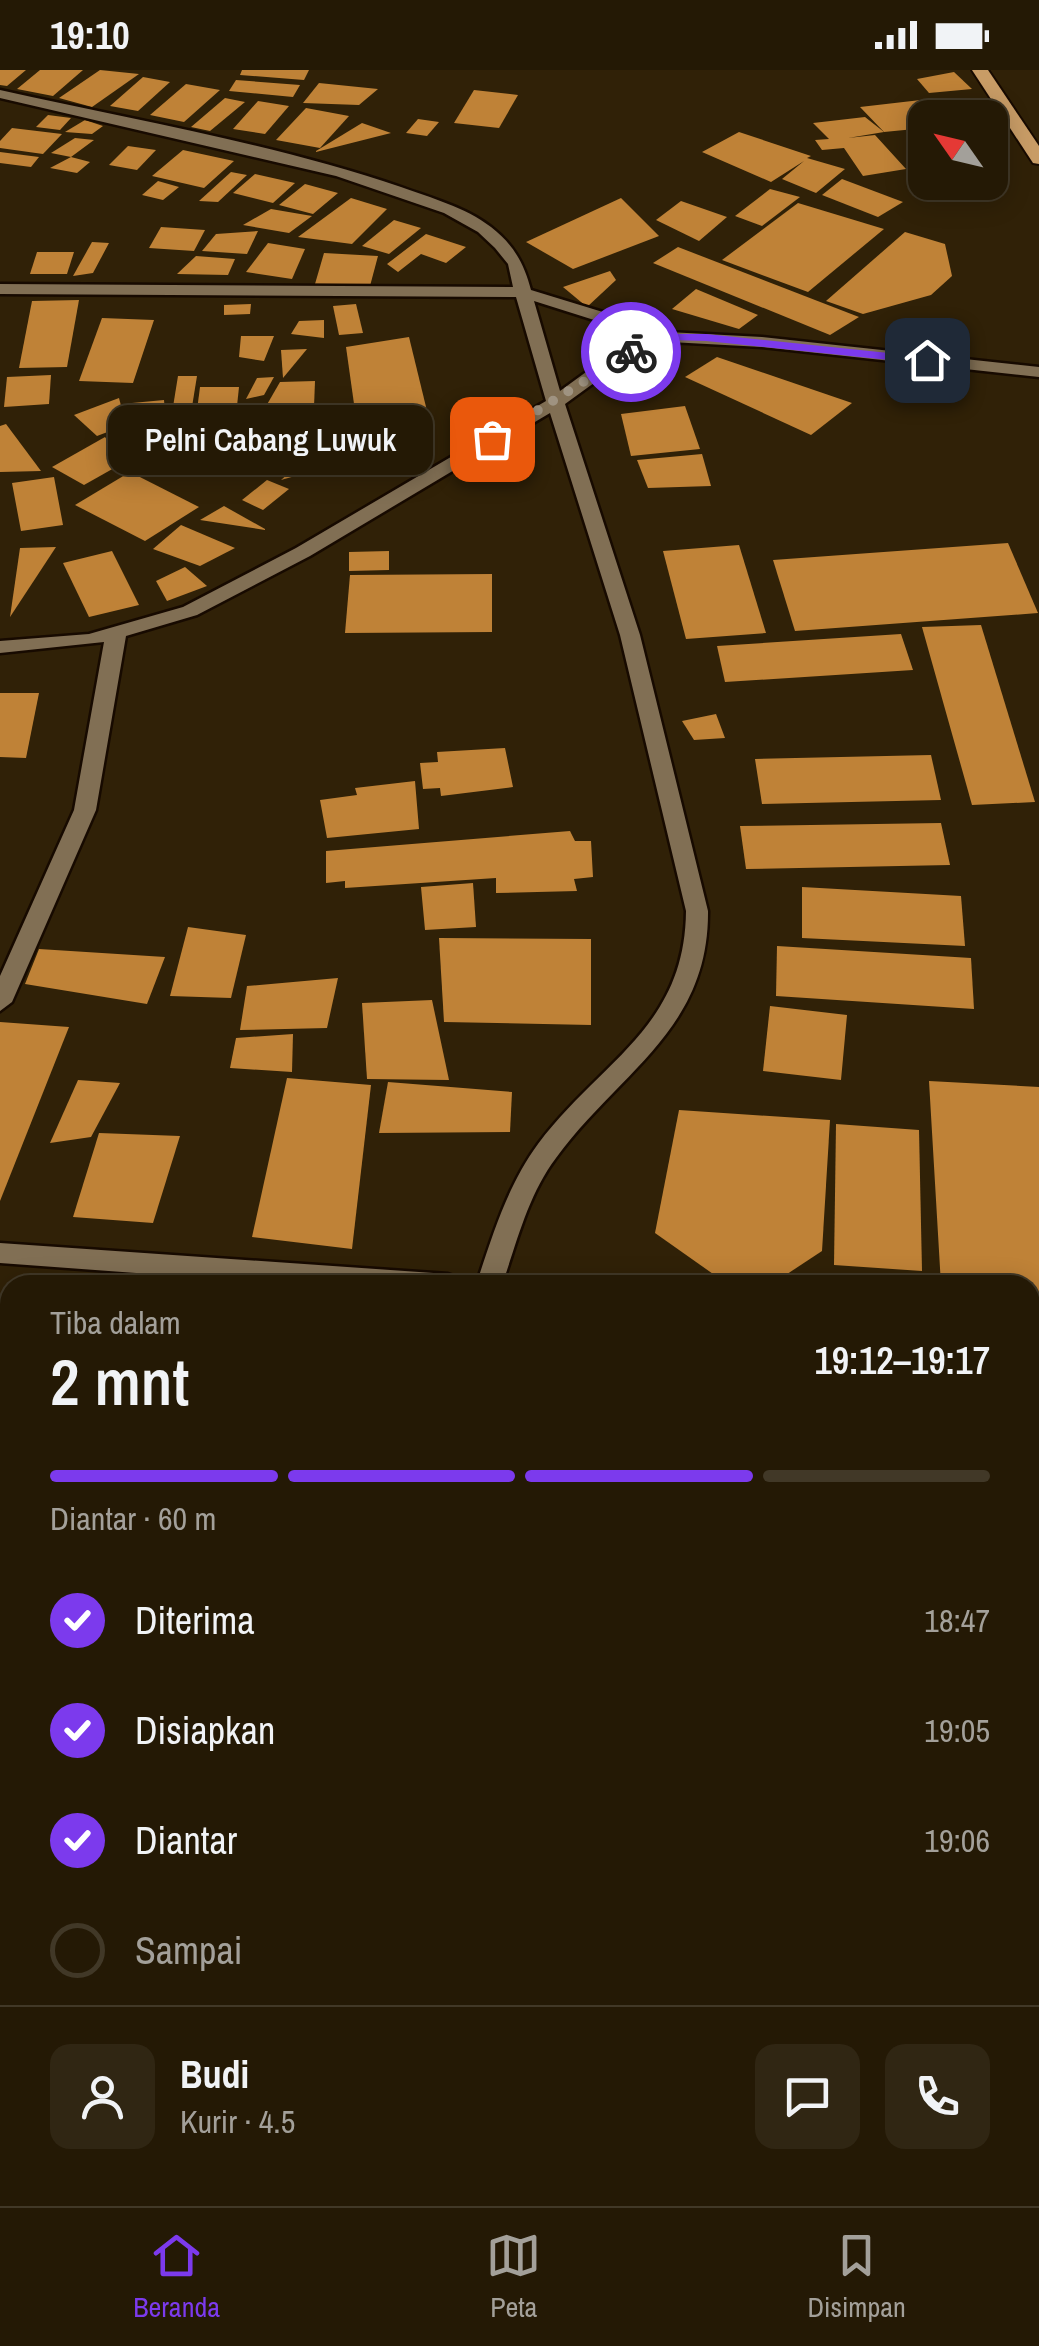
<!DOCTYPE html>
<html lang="id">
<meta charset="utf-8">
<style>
body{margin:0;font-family:"Archivo Narrow",sans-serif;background:#302613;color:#f1f3f6;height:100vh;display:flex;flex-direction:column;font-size:38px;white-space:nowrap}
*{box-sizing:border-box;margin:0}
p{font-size:32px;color:#a3a09a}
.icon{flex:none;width:55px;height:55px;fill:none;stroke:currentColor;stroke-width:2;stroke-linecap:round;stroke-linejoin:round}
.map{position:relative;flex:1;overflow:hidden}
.sheet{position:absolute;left:0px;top:1205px;width:1040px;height:932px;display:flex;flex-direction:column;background:#241905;border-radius:30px 30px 0 0;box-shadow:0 5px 25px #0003,0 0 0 2px #413827}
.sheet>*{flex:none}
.needle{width:65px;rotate:304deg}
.buttons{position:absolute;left:908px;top:30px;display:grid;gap:20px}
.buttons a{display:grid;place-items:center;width:100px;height:100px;border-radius:20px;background:#241905;box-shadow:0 5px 25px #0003,0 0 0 2px #413827;font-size:50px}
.pin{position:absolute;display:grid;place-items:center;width:85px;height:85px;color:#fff;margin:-42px;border-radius:20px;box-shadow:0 5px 15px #0006}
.courier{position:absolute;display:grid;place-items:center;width:100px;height:100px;margin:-50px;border:8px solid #7c3aed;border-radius:50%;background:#fff;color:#222;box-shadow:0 2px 12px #0007}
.bubble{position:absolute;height:70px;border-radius:20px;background:#241905;box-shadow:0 5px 25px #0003,0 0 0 2px #413827;font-size:32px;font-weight:600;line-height:70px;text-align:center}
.head em{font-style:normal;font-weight:600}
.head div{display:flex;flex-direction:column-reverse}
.head{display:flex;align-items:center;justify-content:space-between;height:170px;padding:0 50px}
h1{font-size:65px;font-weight:600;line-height:75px}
.bar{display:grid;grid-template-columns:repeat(4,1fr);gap:15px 10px;align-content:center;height:120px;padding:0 50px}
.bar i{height:12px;border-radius:8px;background:#413827}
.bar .active{background:#7c3aed}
.bar p{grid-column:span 4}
.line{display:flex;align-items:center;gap:25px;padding:0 50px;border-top:2px solid #413827}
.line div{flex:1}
.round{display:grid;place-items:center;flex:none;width:105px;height:105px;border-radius:20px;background:#302613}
ol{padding:0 50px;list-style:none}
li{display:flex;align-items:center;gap:30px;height:110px}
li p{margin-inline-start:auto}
li .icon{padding:10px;border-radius:50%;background:#7c3aed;color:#fff;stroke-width:4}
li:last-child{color:#a3a09a}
li i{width:55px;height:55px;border:5px solid #413827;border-radius:50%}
.status{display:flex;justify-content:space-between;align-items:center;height:70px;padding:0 50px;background:#241905;direction:ltr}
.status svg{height:28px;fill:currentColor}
.tab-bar{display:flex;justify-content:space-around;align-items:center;height:140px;border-top:2px solid #413827;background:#241905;font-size:28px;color:#a3a09a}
.tab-bar a{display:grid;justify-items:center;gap:5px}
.tab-bar .active{color:#7c3aed}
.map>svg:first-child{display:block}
</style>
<div class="status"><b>19:10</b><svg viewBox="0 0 49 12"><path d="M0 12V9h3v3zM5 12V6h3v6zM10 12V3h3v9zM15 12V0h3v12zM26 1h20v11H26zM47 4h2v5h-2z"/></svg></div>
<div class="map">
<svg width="1039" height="2136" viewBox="0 0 1039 2136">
<rect width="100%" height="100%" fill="#302107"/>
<!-- building -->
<g fill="#bf8237">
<path d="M0 0H26L7 16 0 15Z"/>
<path d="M40 0H83L53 26 17 19Z"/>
<path d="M100 0 139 4 92 37 59 28Z"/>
<path d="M242 0H309L304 10 240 5Z"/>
<path d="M954 2 972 19 929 23 917 9Z"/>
<path d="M143 7 170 12 138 41 110 36Z"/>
<path d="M236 10 300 15 293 27 229 21Z"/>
<path d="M319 13 378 19 359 35 303 33Z"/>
<path d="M186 14 220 20 184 52 150 45Z"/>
<path d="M474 20 518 25 499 58 454 53Z"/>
<path d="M225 28 245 32 210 61 191 57Z"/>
<path d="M938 28 953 48H925V58L884 62 860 37Z"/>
<path d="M258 31 289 36 265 64 233 59Z"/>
<path d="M306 38 349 46 320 78 276 70Z"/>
<path d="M48 45 71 48 60 60 36 57Z"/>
<path d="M865 47 884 62 848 68 875 65 906 99 863 106 844 78 822 80 815 70 829 69 813 53Z"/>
<path d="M418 49 439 52 427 66 406 63Z"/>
<path d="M85 50 103 56 92 64 65 62Z"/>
<path d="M362 53 391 63 316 82V81Z"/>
<path d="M12 58 62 64 43 84 0 78V71Z"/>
<path d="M739 62 811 86 807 88 845 99 816 123 782 109 804 91 771 112 702 82Z"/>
<path d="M75 68 94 70 71 87 51 83Z"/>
<path d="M128 76 156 80 137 100 109 95Z"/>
<path d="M183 80 234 91 204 118 152 106Z"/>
<path d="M0 82 39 87 31 97 0 93Z"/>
<path d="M71 87 90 92 77 103 50 98Z"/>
<path d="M231 102 247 105 218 132 199 131Z"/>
<path d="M255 104 295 113 273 133 233 123Z"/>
<path d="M842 109 903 132 878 147 822 125Z"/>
<path d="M158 111 179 117 163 130 142 125Z"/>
<path d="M305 114 338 123 313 144 279 135Z"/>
<path d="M770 119 800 127 762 156 735 146Z"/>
<path d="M351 128 387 139 352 174 298 167Z"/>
<path d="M621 128 659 166 573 199 526 172Z"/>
<path d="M681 131 727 147 699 171 656 150Z"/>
<path d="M798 133 884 159 808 222 722 190Z"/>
<path d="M271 139 312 146 289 163 243 155Z"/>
<path d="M394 150 421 158 389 184 362 176Z"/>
<path d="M161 157 205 160 194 181 149 178Z"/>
<path d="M258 161 247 184 202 181 216 164Z"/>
<path d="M905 162 945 174 952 206 931 225 863 244 826 231Z"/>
<path d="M426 164 466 177 446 193 421 184 398 202 387 194Z"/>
<path d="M92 172 109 173 93 203 73 206Z"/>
<path d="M268 173 305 179 292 209 246 202Z"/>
<path d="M678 177 859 247 830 265 653 193Z"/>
<path d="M37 182H74L67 204H30Z"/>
<path d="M324 183 378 186 370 216 315 214Z"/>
<path d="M196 186 235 189 228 205 177 204Z"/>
<path d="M610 201 616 210 587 237 563 217Z"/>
<path d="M696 219 758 245 739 259 672 239Z"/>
<path d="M79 230 67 297 19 298 32 231Z"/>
<path d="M251 234 250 244 224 245V235Z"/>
<path d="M356 234 363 263 339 265 333 236Z"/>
<path d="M102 248 154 250 133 313 79 311Z"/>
<path d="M324 250V268L291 264 299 251Z"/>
<path d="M241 266H274L264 291 239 287Z"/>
<path d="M409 267 427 341 356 348 346 277Z"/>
<path d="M307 279 283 308 281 280Z"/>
<path d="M717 287 852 333 811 365 685 307Z"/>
<path d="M51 305 49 334 4 337 7 307Z"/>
<path d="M178 306H197L191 343H172Z"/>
<path d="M274 307 264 325 246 329 257 308Z"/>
<path d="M315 311 314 337 265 338 280 312Z"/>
<path d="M200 317H239L235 355 195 356Z"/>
<path d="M119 328 126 355 97 366 74 345Z"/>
<path d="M164 330 166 353 135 356 132 333Z"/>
<path d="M685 336 700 379 631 386 621 344Z"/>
<path d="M309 339 348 364 313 381 275 354Z"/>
<path d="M6 354 41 401 0 402V356Z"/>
<path d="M361 364 402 376 347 401 326 385Z"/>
<path d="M222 365 243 375 187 388V387Z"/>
<path d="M105 367 123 393 84 415 52 397Z"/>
<path d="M242 383 271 397 192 406 191 405Z"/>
<path d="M702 384 711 416 648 418 637 390Z"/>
<path d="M304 390 327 397 281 410Z"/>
<path d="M130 402 199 437 145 471 75 435Z"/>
<path d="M54 407 63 455 21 461 12 413Z"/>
<path d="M267 410 289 419 263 440 242 430Z"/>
<path d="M224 436 265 459V460L200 450Z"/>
<path d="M181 455 235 478 200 496 153 479Z"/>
<path d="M1008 473 1038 543 795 561 773 490Z"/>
<path d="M739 475 766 563 686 569 663 481Z"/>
<path d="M56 477 10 547 20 478Z"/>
<path d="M112 481 139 535 89 547 63 493Z"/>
<path d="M389 481V500L349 501V482Z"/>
<path d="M185 497 207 516 167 531 156 511Z"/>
<path d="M492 504V562L345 563 350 505Z"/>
<path d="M981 555 1035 732 972 735 922 557Z"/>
<path d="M901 564 913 600 725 612 717 576Z"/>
<path d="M0 623H39L26 688 0 687Z"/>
<path d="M716 644 725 668 694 670 682 651Z"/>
<path d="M505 678 513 717 441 726 440 718 423 719 420 693 438 692 437 682Z"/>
<path d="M931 685 941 730 762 734 755 689Z"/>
<path d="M415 711 419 759 327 768 320 730 357 725 355 718Z"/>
<path d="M941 753 950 795 746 799 740 756Z"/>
<path d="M570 761 575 771H591L593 807 574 809 577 821 496 823V808L345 818V811L326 813V781Z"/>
<path d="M473 813 476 857 425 860 421 817Z"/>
<path d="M802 817 961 826 965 876 802 868Z"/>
<path d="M188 857 246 865 231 928 170 926Z"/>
<path d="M439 868 591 869V955L444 952Z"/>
<path d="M777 876 971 888 974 939 776 926Z"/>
<path d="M39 879 165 887 147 934 25 914Z"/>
<path d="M338 908 327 958 240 960 247 916Z"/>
<path d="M432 930 449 1010 367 1009 362 933Z"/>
<path d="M770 936 847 945 841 1010 763 1001Z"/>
<path d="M0 952 69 957 0 1131Z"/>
<path d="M293 964 292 1002 230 998 236 968Z"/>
<path d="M287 1008 371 1015 352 1179 252 1167Z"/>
<path d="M78 1010 120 1013 91 1067 50 1073Z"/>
<path d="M929 1011 1039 1017V1226H1030V1215H941Z"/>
<path d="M388 1012 512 1022 510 1062 379 1063Z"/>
<path d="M679 1040 830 1050 822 1181 772 1214 723 1211 655 1163Z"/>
<path d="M836 1054 919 1060 922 1201 834 1195Z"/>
<path d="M99 1063 180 1066 153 1153 73 1147Z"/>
<path d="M1033 1293 1039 1364V1553H1030Z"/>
<path d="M10 1299V1447L0 1446V1323Z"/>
<path d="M0 1462 10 1464V1523L0 1545Z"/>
<rect x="1030" y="1568" width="9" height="200"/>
<path d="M10 1593V1637L0 1634V1612Z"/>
<path d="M0 1657 10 1660V1676L0 1695Z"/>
<path d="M0 1931 10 1937V2095L0 2112Z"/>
<path d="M1030 2112H1039V2136H1012L1010 2128H1030Z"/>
<path d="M9 2128H138L147 2131 144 2136H5Z"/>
<path d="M277 2128H396L393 2136H274Z"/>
<path d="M739 2128H857L859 2136H741Z"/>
<path d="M949 2128H981L983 2136H909Z"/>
</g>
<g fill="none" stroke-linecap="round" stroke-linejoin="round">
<!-- minor casing -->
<g stroke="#170a00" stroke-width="5">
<g id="minor">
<path d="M0 20C133 50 272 73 401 117 431 128 465 137 491 157 513 174 524 193 531 220L668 262 762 267 1039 297V307L762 277 670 272 616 297 565 334 640 565 708 841C709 960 619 1002 556 1088 528 1125 517 1172 502 1215H476C492 1167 507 1116 538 1074 600 991 685 958 686 841L620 565 550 343 310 486 197 545 126 566 96 740 12 932 0 941V906L74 740 104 572 0 583V571L89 564 183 537 296 478 546 331 516 227 0 224V214L513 217 508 194 495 178 478 162 444 143 336 106 0 28ZM534 231 651 268 604 289 560 321Z"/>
<path d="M0 1173 448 1204 457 1207 461 1215H299L0 1193Z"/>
<path d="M1030 1239 1039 1240V1262L1030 1261Z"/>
<path d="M0 1882 10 1887V1921L0 1916Z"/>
<path d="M1039 2004V2038L1030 2039V2005Z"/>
<path d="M188 2128H224L220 2136H184Z"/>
</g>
</g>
<!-- trunk casing -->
<g stroke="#170a00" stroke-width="4">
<path id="trunk" d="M972 0H988L1039 76V94L1033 93Z"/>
</g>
<!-- minor -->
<use href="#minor" fill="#816f54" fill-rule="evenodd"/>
<!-- trunk -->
<use href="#trunk" fill="#c89c66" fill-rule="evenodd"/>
</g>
<!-- route -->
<path fill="#7c3aed" d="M706 264 927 287 932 290 927 294 706 271 669 270 635 285 625 282 667 264Z"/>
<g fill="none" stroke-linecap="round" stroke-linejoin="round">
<!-- done -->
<path stroke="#9f9381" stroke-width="10" stroke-dasharray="0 18" d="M492 369 631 282"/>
</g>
</svg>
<div class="buttons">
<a><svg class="needle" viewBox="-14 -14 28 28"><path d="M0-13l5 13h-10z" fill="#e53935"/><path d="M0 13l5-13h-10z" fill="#a3a09a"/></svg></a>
</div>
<div class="pin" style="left:492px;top:369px;background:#ea580c"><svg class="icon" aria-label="bag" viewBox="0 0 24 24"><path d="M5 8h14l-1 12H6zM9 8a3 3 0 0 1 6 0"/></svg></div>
<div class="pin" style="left:927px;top:290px;background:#1f2937"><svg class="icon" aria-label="home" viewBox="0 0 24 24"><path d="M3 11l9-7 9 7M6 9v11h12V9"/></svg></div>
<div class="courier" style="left:631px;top:282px"><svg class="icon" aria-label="bike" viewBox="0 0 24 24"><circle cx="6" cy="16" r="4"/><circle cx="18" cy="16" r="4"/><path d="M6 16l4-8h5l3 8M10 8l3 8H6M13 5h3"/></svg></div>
<div class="bubble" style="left:108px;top:335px;width:325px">Pelni Cabang Luwuk</div>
<section class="sheet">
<div class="head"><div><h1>2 mnt</h1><p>Tiba dalam</p></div><em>19:12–19:17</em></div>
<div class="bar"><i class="active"></i><i class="active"></i><i class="active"></i><i></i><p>Diantar · 60 m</p></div>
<ol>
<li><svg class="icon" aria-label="check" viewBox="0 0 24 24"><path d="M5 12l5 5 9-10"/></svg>Diterima<p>18:47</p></li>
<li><svg class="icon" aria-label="check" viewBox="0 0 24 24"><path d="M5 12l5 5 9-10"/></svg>Disiapkan<p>19:05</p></li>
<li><svg class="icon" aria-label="check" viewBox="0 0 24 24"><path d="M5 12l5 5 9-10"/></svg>Diantar<p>19:06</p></li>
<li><i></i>Sampai</li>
</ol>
<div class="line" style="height:180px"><a class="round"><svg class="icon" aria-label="person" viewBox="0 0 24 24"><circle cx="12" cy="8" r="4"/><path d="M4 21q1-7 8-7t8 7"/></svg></a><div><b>Budi</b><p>Kurir · 4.5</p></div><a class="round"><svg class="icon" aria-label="chat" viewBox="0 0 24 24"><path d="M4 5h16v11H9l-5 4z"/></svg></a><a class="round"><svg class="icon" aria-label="phone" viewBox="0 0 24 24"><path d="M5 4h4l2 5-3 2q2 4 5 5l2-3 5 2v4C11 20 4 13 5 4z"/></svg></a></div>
</section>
</div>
<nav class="tab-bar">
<a class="active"><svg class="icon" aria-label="home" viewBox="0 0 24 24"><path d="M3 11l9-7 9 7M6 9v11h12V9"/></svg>Beranda</a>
<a><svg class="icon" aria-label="map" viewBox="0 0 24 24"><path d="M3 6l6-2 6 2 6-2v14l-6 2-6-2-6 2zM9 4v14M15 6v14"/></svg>Peta</a>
<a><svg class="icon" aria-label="saved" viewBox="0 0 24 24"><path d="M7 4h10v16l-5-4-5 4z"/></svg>Disimpan</a>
</nav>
